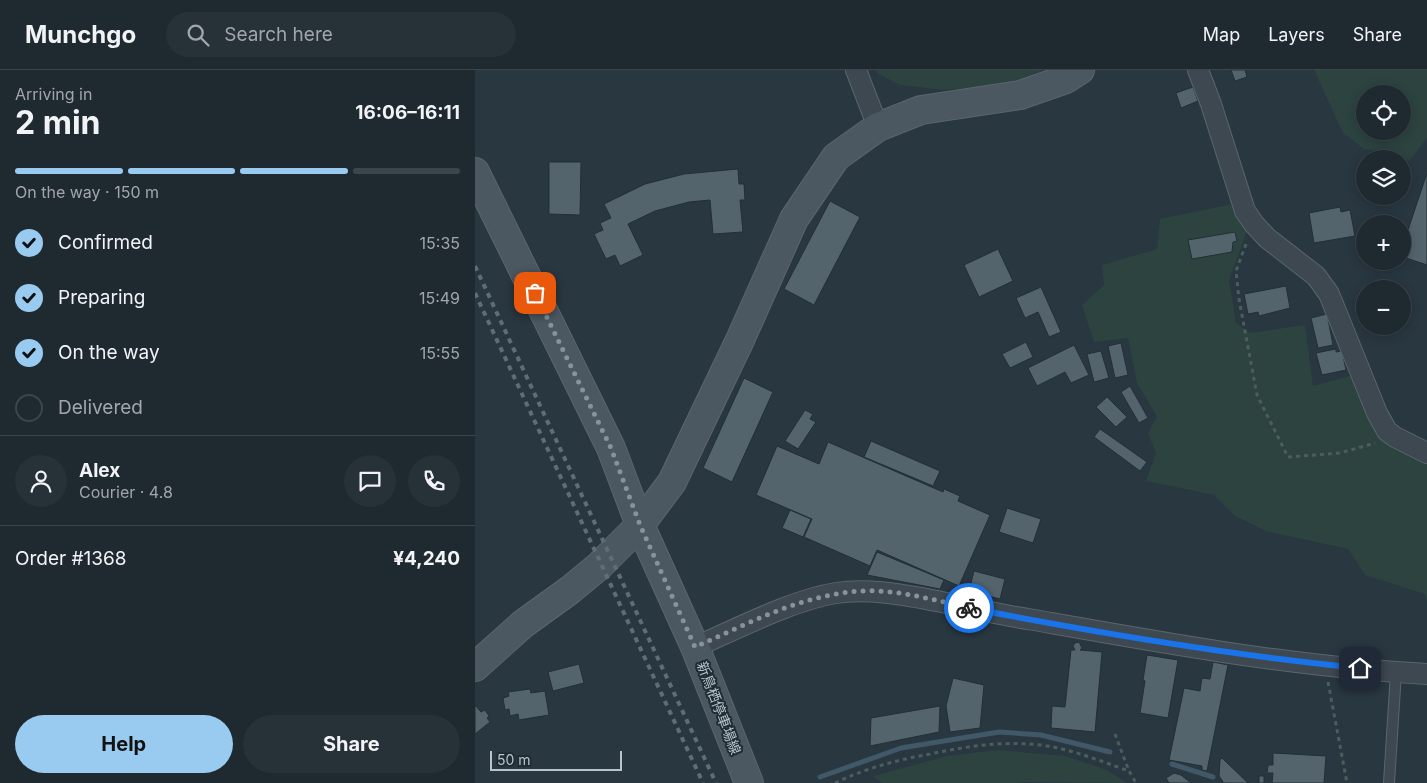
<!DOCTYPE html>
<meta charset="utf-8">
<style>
body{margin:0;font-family:Inter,"Noto Sans JP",sans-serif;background:#273138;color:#f1f3f6;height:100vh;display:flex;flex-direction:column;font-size:19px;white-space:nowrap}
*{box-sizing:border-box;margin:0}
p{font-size:16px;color:#a1a6ab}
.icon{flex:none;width:28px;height:28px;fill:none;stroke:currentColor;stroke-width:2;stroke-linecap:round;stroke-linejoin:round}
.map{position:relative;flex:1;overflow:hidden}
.panel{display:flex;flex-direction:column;background:#1f2930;width:475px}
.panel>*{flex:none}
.controls{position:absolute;left:881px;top:15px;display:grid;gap:10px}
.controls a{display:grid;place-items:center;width:55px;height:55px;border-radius:50%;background:#1f2930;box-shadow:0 2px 12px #0003,0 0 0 1px #3c454c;font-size:25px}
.scale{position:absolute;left:15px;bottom:12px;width:132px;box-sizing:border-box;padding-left:5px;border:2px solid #b9c3ca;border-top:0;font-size:14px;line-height:18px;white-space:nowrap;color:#b9c3ca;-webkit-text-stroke:4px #212d35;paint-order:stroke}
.pin{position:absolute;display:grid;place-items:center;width:42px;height:42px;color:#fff;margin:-21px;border-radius:10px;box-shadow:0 2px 8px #0006}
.courier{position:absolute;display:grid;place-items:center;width:50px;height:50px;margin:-25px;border:4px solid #1a73e8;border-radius:50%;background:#fff;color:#222;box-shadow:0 1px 6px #0007}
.overview em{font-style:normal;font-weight:700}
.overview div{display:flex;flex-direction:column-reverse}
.overview{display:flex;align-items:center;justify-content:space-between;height:85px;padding:0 15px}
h1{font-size:32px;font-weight:700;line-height:38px}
.bar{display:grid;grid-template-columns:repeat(4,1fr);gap:8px 5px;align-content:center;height:60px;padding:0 15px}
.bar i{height:6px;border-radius:4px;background:#3c454c}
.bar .selected{background:#99cbf0}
.bar p{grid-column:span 4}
.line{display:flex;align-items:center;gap:12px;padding:0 15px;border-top:1px solid #3c454c}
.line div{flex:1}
.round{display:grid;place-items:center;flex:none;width:52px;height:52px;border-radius:26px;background:#273138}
ol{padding:0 15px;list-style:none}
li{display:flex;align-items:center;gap:15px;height:55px}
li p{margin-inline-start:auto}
li .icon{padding:5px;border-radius:50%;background:#99cbf0;color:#111;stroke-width:4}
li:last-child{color:#a1a6ab}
li i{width:28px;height:28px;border:2px solid #3c454c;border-radius:50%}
.action{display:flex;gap:10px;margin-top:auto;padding:10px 15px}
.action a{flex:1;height:58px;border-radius:30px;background:#99cbf0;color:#111;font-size:20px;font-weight:700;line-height:58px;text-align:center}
.action a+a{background:#273138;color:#f1f3f6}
header{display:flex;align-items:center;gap:30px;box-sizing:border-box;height:70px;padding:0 25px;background:#1f2930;border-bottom:1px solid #3c454c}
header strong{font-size:24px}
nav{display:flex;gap:28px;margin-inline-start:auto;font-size:18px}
.search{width:350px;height:45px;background:#273138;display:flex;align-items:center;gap:12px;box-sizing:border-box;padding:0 18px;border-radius:28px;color:#a1a6ab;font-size:19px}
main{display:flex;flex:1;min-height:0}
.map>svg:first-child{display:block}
</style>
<header>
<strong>Munchgo</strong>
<div class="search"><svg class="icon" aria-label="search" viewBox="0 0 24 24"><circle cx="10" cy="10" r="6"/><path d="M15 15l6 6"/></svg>Search here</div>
<nav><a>Map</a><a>Layers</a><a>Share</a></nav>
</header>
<main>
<section class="panel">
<div class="overview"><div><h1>2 min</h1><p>Arriving in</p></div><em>16:06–16:11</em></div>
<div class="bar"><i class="selected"></i><i class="selected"></i><i class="selected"></i><i></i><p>On the way · 150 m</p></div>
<ol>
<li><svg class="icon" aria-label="check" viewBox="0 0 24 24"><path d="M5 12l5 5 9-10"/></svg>Confirmed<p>15:35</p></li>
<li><svg class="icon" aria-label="check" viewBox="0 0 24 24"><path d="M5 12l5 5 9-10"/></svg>Preparing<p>15:49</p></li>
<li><svg class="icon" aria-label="check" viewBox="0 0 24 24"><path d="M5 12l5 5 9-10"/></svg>On the way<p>15:55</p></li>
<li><i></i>Delivered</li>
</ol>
<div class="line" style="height:90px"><a class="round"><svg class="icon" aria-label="person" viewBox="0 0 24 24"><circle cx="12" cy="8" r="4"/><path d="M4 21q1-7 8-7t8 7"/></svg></a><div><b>Alex</b><p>Courier · 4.8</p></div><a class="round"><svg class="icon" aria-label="chat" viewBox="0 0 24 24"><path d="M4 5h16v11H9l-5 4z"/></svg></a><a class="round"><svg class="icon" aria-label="phone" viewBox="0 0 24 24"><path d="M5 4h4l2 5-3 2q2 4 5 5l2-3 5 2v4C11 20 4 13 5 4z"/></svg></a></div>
<div class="line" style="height:65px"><div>Order #1368</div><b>¥4,240</b></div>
<div class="action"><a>Help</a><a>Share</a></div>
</section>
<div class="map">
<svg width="952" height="713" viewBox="0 0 952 713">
<rect width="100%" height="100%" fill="#293740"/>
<!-- green -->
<g fill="#2c4340" fill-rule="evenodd">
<path d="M401 0H568L531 14 470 20 425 15 402 3Z"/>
<path d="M839 0H952V68L934 91 918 83 889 79 868 63ZM890 24H928V61H890Z"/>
<path d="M758 134 773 158 754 211 761 253 775 263 830 255 838 316 878 305 914 374 952 392V532L950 524 890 505 873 479 791 461 760 446 739 425 671 411 681 383 673 363 682 347 662 313 653 268 619 272 607 235 629 215 627 195 682 179 685 149Z"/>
<path d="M522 680 590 686 632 700 652 713 547 712 541 713H407L398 706 472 686Z"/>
</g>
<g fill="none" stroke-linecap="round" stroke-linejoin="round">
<!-- stream -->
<g stroke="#405867" stroke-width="5">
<path d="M697 694 738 707"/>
<path d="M345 707 426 678 524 662 566 665 635 682"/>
</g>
</g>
<!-- building -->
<g fill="#54646c" stroke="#232f37">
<path d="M756 0H770L772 7 760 11Z"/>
<path d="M718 17 723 31 706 38 701 23Z"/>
<path d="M74 92H106L105 145 74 144Z"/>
<path d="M263 99 264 114H269L270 130H265L268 162 238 164 235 130 214 132 180 141 153 154 168 185 145 196 140 185 131 189 119 164 128 160 125 153 136 148 129 134 170 114 209 104Z"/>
<path d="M952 103V195L928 187V175Z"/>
<path d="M355 131 385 147 339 235 309 219Z"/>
<path d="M865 137 866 142 875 140 880 166 839 173 834 143Z"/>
<path d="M760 162 762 171 758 172 757 182 717 189 713 170Z"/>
<path d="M523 179 538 211 504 227 489 195Z"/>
<path d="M811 216 815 238 784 246 783 242 773 244 769 224Z"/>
<path d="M566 217 586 262 574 267 563 242 550 248 541 228Z"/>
<path d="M852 244 858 275 843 278 836 248Z"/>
<path d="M551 272 558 287 535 298 527 284Z"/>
<path d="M646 273 653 305 640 308 633 276Z"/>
<path d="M599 275 614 305 596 313 590 302 562 316 553 298Z"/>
<path d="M861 279V282L867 281 871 300 847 305 841 283Z"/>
<path d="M626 281 634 308 619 312 612 284Z"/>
<path d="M269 308 298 322 257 412 228 398Z"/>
<path d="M655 316 673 348 664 353 646 322Z"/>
<path d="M632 327 652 347 641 357 621 337Z"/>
<path d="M330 340 338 344 335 349 341 352 323 379 310 371Z"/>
<path d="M625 359 672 392 665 401 619 367Z"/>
<path d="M396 371 465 401 458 416 389 387Z"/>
<path d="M353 372 468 422 469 419 485 426 483 431 515 445 484 516 402 480 395 496 329 467 337 449 281 425 302 376 344 394Z"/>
<path d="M532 438 566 449 558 473 524 462Z"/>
<path d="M315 440 336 449 328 467 307 458Z"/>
<path d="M402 482 469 510 465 519 392 505Z"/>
<path d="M499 501 530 509 525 529 494 521Z"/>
<path d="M604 572 607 578 605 580 627 582 620 662 576 658 577 636 590 637 596 580H600L598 576 600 573Z"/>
<path d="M672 585 703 590 693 648 665 643 670 611 668 610Z"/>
<path d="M738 592 753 595 732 701 727 700V696L694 690 709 618 725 621 727 608 735 609Z"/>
<path d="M104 594 109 613 78 621 73 602Z"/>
<path d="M478 608 509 615 505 658 475 662 471 636Z"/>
<path d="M55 619 56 623 70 621 74 645 44 650 43 644 35 646 34 639 30 640 28 628 34 626 33 622Z"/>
<path d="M0 635 6 642 10 640 14 646 12 648 15 652 0 664Z"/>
<path d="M465 636 464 662 395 676 396 648Z"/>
<path d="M798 683 851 686 849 713H797L798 703H792L793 695H798Z"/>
<path d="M747 688 773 713H775H749L744 706 745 690Z"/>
<path d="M699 703 706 705 716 713H694L691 708Z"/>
<rect x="784" y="706" width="5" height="7"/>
</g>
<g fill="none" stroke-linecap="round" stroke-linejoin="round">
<!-- lane casing -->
<g stroke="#5a666d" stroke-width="12">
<path id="lane" d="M914 713 921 602"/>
</g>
<!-- street casing -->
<g stroke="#5a666d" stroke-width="22">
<g id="street">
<path d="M381 0 403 57"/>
<path d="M723 0 736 34 770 141 779 154 792 168 841 206 854 224 902 343 912 361 920 367 952 383"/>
<path d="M220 577C262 559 317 530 361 523 395 518 429 525 462 531 494 538 527 545 559 550 689 573 820 597 952 604"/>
</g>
</g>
<!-- secondary casing -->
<g stroke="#5a666d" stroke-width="30">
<g id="secondary">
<path d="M0 102 136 378 165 455 220 577 274 713"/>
<path d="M0 597 48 554 95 520 124 496 165 455 197 412 265 270 319 149 361 87 403 57 446 40 545 25 591 9 605 0"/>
</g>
</g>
<!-- path -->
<g stroke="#4b5e5d" stroke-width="3" stroke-dasharray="4 4" stroke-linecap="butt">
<path d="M771 174 761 201 764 229 782 325 813 387 865 383 900 373"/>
<path d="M853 612 872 713"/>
<path d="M640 664 654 701 661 713"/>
<path d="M360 713C391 698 422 690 455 684 492 676 528 671 566 675 597 679 625 691 654 701"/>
</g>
<!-- lane -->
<use href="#lane" stroke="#3d4850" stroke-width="10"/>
<!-- street -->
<use href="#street" stroke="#3d4850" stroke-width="20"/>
<!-- secondary -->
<use href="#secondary" stroke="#4b5862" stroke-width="28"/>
<!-- rail -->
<g stroke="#5f6d76" stroke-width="4" stroke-dasharray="5 5" stroke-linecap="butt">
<path d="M0 196 241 713"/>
<path d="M0 223 228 713"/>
</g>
</g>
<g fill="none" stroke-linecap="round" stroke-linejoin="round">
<!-- done -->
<path stroke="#87929a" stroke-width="5" stroke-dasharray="0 9" d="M60 223 136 378 165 455 220 577C281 550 346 514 416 522 442 525 468 532 494 538"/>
<!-- route -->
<path stroke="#1a73e8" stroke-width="6" d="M494 538C623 563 754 585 885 598"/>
</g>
<g text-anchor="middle" stroke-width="4" stroke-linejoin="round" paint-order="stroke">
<!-- street labels -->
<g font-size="14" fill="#b9c3ca" stroke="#212d35">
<text transform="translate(244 638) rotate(69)" y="5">新鳥栖停車場線</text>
</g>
</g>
</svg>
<div class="controls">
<a><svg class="icon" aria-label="locate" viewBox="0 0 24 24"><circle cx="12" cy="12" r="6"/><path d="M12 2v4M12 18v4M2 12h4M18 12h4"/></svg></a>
<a><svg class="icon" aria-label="layers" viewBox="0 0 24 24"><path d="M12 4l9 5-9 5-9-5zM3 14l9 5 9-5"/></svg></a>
<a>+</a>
<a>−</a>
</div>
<div class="scale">50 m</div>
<div class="pin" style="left:60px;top:223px;background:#ea580c"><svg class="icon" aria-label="bag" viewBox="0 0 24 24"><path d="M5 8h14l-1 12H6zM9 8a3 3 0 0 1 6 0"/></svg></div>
<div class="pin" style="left:885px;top:598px;background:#1f2937"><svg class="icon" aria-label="home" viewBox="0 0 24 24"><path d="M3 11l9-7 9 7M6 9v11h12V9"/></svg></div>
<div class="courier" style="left:494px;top:538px"><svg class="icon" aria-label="bike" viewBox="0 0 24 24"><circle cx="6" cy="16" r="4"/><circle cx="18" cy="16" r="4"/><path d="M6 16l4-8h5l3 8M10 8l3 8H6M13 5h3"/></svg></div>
</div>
</main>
